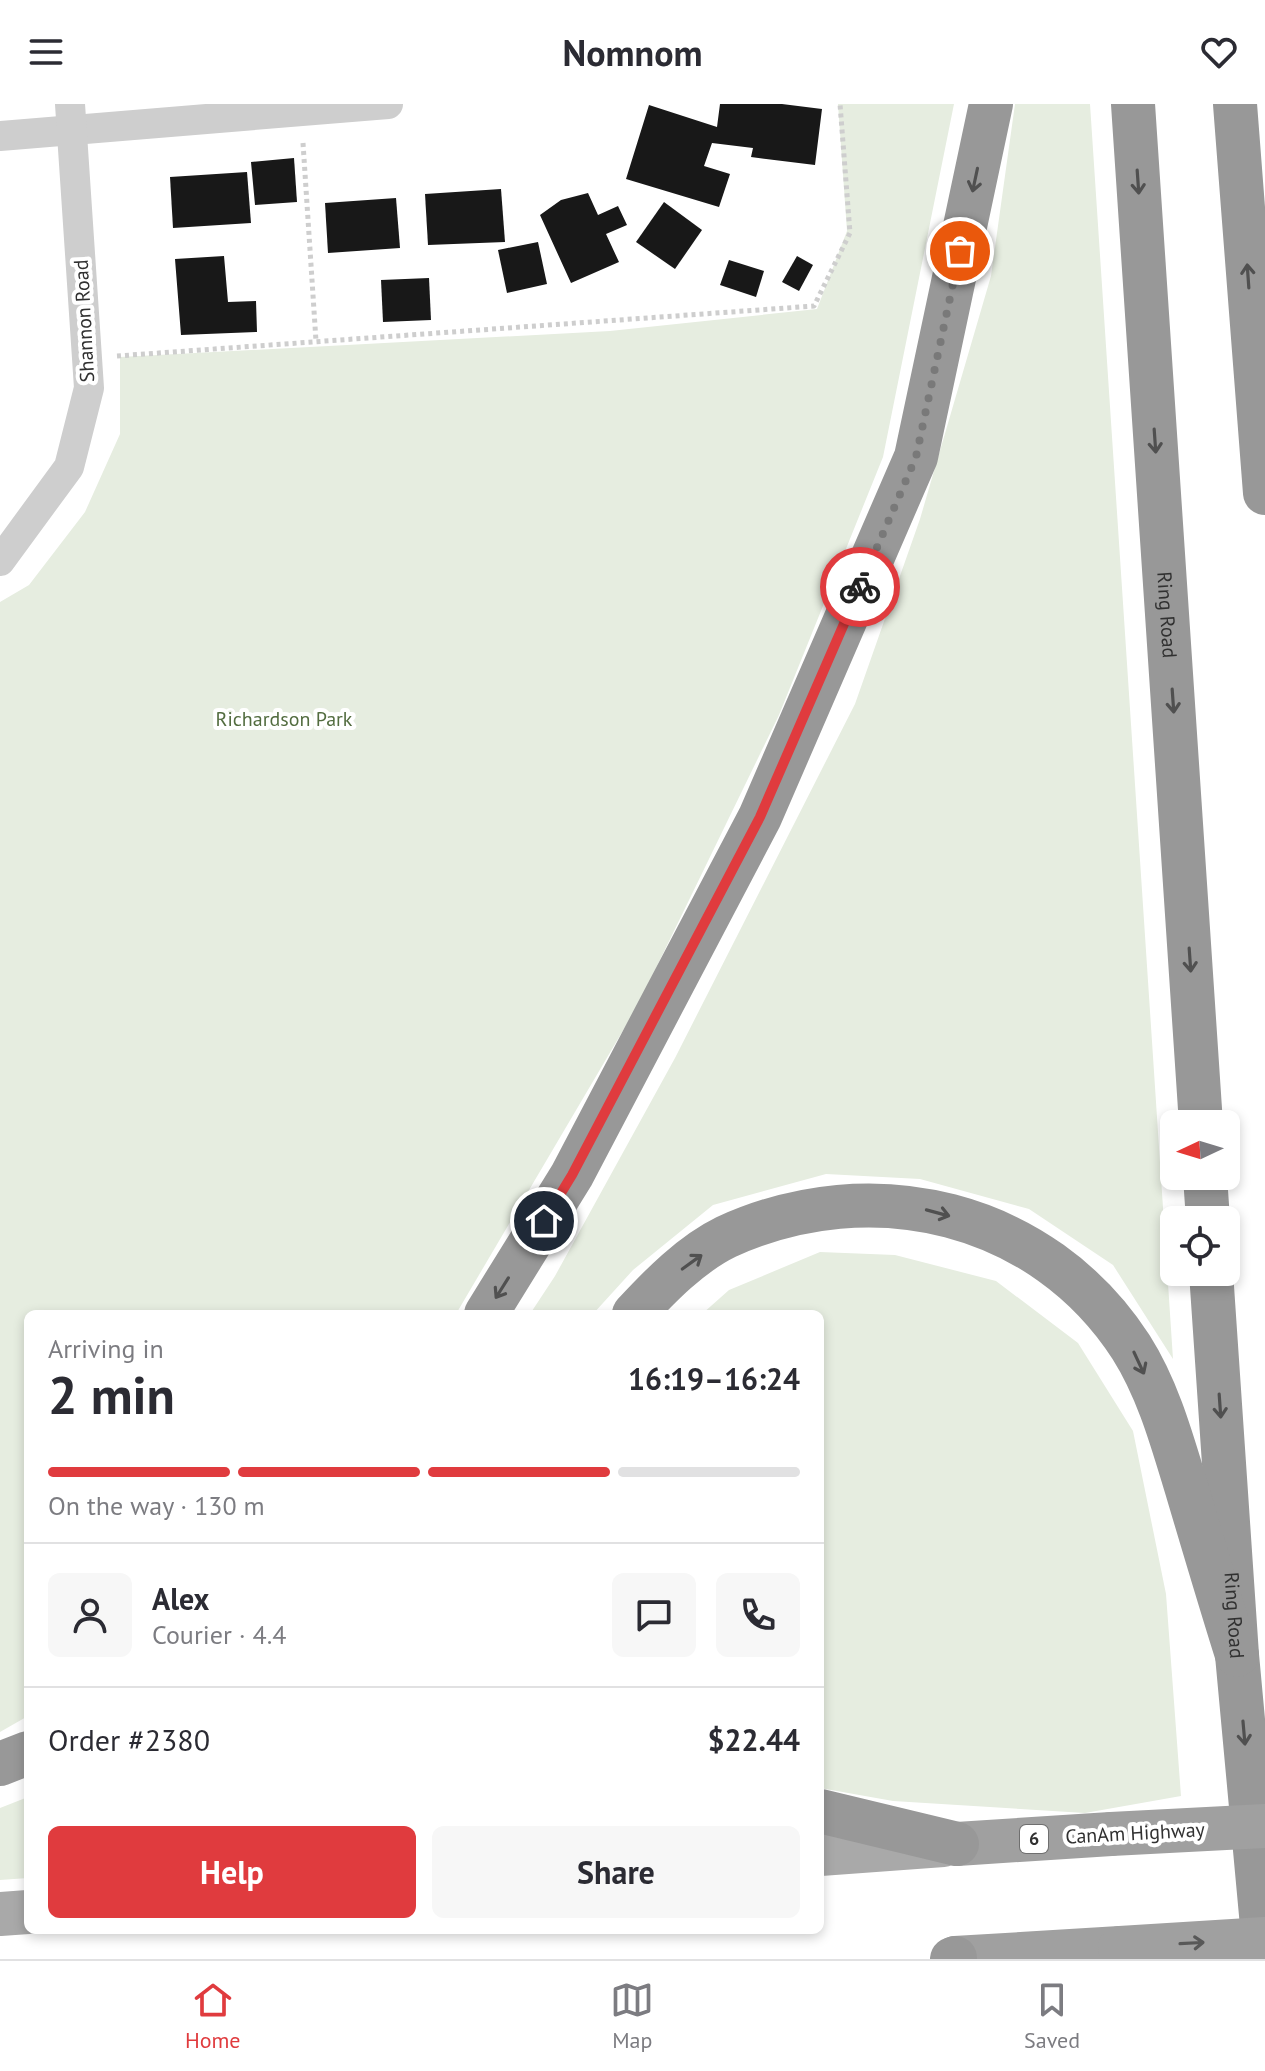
<!DOCTYPE html>
<meta charset="utf-8">
<style>
body{margin:0;font-family:"PT Sans",sans-serif;background:#f7f7f7;color:#2b2b33;height:100vh;display:flex;flex-direction:column;font-size:30px;white-space:nowrap}
*{box-sizing:border-box;margin:0}
p{font-size:26px;color:#7c7c81}
.icon{flex:none;width:44px;height:44px;fill:none;stroke:currentColor;stroke-width:2;stroke-linecap:round;stroke-linejoin:round}
.map{position:relative;flex:1;overflow:hidden}
.sheet{position:absolute;left:24px;top:1206px;width:800px;height:624px;display:flex;flex-direction:column;background:#fff;border-radius:12px;box-shadow:0 4px 12px #0003}
.sheet>*{flex:none}
.needle{width:52px;rotate:266deg}
.controls{position:absolute;left:1160px;top:1006px;display:grid;gap:16px}
.controls a{display:grid;place-items:center;width:80px;height:80px;border-radius:12px;background:#fff;box-shadow:0 4px 12px #0003;font-size:40px}
.pin{position:absolute;display:grid;place-items:center;width:68px;height:68px;color:#fff;margin:-34px;border:4px solid #fff;border-radius:50%;box-shadow:0 2px 8px #0007}
.courier{position:absolute;display:grid;place-items:center;width:80px;height:80px;margin:-40px;border:6px solid #e03b3e;border-radius:50%;background:#fff;color:#222;box-shadow:0 2px 10px #0007}
.summary em{font-style:normal;font-weight:600}
.summary div{display:flex;flex-direction:column-reverse}
.summary{display:flex;align-items:center;justify-content:space-between;height:136px;padding:0 24px}
h1{font-size:52px;font-weight:600;line-height:60px}
.bar{display:grid;grid-template-columns:repeat(4,1fr);gap:12px 8px;align-content:center;height:96px;padding:0 24px}
.bar i{height:10px;border-radius:6px;background:#e1e1e2}
.bar .selected{background:#e03b3e}
.bar p{grid-column:span 4}
.line{display:flex;align-items:center;gap:20px;padding:0 24px;border-top:2px solid #e1e1e2}
.line div{flex:1}
.round{display:grid;place-items:center;flex:none;width:84px;height:84px;border-radius:12px;background:#f7f7f7}
.button{display:flex;gap:16px;margin-top:auto;padding:16px 24px}
.button a{flex:1;height:92px;border-radius:12px;background:#e03b3e;color:#fff;font-size:32px;font-weight:600;line-height:92px;text-align:center}
.button a+a{background:#f7f7f7;color:#2b2b33}
header{display:flex;justify-content:space-between;align-items:center;height:104px;padding:0 24px;background:#fff;font-size:36px;font-weight:600}
.tab-bar{display:flex;justify-content:space-around;align-items:center;height:112px;border-top:2px solid #e1e1e2;background:#fff;font-size:22px;color:#7c7c81}
.tab-bar a{display:grid;justify-items:center;gap:4px}
.tab-bar .selected{color:#e03b3e}
.map>svg:first-child{display:block}
</style>
<header><svg class="icon" aria-label="menu" viewBox="0 0 24 24"><path d="M4 6h16M4 12h16M4 18h16"/></svg>Nomnom<svg class="icon" aria-label="heart" viewBox="0 0 24 24"><path d="M12 20l-8-8c-3-5 5-10 8-4 3-6 11-1 8 4z"/></svg></header>
<div class="map">
<svg width="1265" height="1855" viewBox="0 0 1265 1855">
<rect width="100%" height="100%" fill="#fff"/>
<!-- green -->
<g fill="#e6ede0">
<path d="M838 0H954L883 353 779 611 638 901 456 1210H28V1612L0 1628V498L29 481 85 408 120 330V253L610 227 817 205 847 127Z"/>
<path d="M1015 0H1090L1173 1255 1113 1161 1029 1105 920 1075 826 1070 713 1101 633 1166 593 1210H530L555 1172 675 954 855 600 920 415 991 172Z"/>
<path d="M820 1148 895 1151 996 1177 1078 1239 1133 1327 1166 1490 1181 1692 1085 1709 893 1697 820 1684V1210H702L729 1186Z"/>
<path d="M28 1693V1774L0 1776V1704Z"/>
</g>
<!-- building -->
<g fill="#181818">
<path d="M720 0H782L822 5 815 61 751 53 753 44 712 39 704 62 730 70 719 103 626 75 649 1 717 23Z"/>
<path d="M294 54 297 98 255 101 251 58Z"/>
<path d="M247 68 251 119 173 124 170 73Z"/>
<path d="M501 85 505 138 428 141 425 90Z"/>
<path d="M588 89 598 111 618 102 627 121 606 130 619 158 571 179 540 111 561 96Z"/>
<path d="M396 94 400 144 328 149 325 99Z"/>
<path d="M664 98 702 126 675 165 636 138Z"/>
<path d="M538 138 547 180 507 189 498 146Z"/>
<path d="M224 152 228 198 256 197 257 228 181 231 175 155Z"/>
<path d="M797 152 813 161 799 187 782 178Z"/>
<path d="M729 156 764 167 756 193 720 181Z"/>
<path d="M429 174 431 216 383 218 381 176Z"/>
</g>
<g fill="none" stroke-linecap="round" stroke-linejoin="round">
<!-- path -->
<g stroke="#cecece" stroke-width="5" stroke-dasharray="4 4" stroke-linecap="butt">
<path d="M303 39 316 237"/>
<path d="M117 252 814 202 850 129 840 0"/>
</g>
<!-- minor -->
<g stroke="#cecece" stroke-width="30">
<path d="M0 32 388 0"/>
<path d="M0 457 69 363 89 284 70 0"/>
</g>
<!-- primary -->
<g stroke="#a9a9a9" stroke-width="44">
<path d="M820 1750 943 1741"/>
<path d="M0 1810 28 1808"/>
</g>
<!-- trunk -->
<g stroke="#a0a0a0" stroke-width="44">
<path d="M957 1740 1111 1730"/>
<path d="M955 1854 1120 1844"/>
</g>
<!-- motorway -->
<g stroke="#989898" stroke-width="44">
<path id="s1" d="M1133 0 1201 1020"/>
<path d="M1235 0 1265 389"/>
<path d="M1205 1072 1208 1116"/>
<path id="s2" d="M1211 1168 1237 1551 1265 1854"/>
<path d="M486 1210 572 1071 760 713 916 353 991 0"/>
<path d="M634 1210C660 1182 691 1150 726 1133 872 1066 1043 1107 1131 1243 1159 1287 1173 1340 1188 1389 1204 1443 1220 1497 1237 1551"/>
<path d="M0 1660 28 1649"/>
<path d="M820 1707 957 1740"/>
<path d="M952 1855 955 1854"/>
</g>
<!-- trunk-bridge -->
<g stroke="#a0a0a0" stroke-width="44">
<path d="M1111 1730 1265 1722"/>
<path d="M1120 1844 1265 1835"/>
</g>
</g>
<!-- one-way arrows -->
<defs><path id="oneway-shaft" d="M-6 0H5M1.5-3L5.5 0L1.5 3" fill="none" stroke-width="1.6" stroke-linecap="round" stroke-linejoin="round" transform="scale(2)"/></defs>
<g stroke="#505050">
<use href="#oneway-shaft" transform="translate(975 76) rotate(102)"/>
<use href="#oneway-shaft" transform="translate(1138 78) rotate(86)"/>
<use href="#oneway-shaft" transform="translate(1248 172) rotate(-94)"/>
<use href="#oneway-shaft" transform="translate(1155 337) rotate(86)"/>
<use href="#oneway-shaft" transform="translate(1173 597) rotate(86)"/>
<use href="#oneway-shaft" transform="translate(1190 856) rotate(86)"/>
<use href="#oneway-shaft" transform="translate(938 1109) rotate(15)"/>
<use href="#oneway-shaft" transform="translate(692 1158) rotate(-36)"/>
<use href="#oneway-shaft" transform="translate(502 1184) rotate(122)"/>
<use href="#oneway-shaft" transform="translate(1139 1259) rotate(65)"/>
<use href="#oneway-shaft" transform="translate(1220 1302) rotate(86)"/>
<use href="#oneway-shaft" transform="translate(1244 1629) rotate(85)"/>
</g>
<use stroke="#585858" href="#oneway-shaft" transform="translate(1192 1839) rotate(-3)"/>
<g fill="none" stroke-linecap="round" stroke-linejoin="round">
<!-- done -->
<path stroke="#797979" stroke-width="8" stroke-dasharray="0 14.4" d="M860 483 916 353 960 147"/>
<!-- route -->
<path stroke="#e03b3e" stroke-width="10" d="M544 1117 572 1071 760 713 860 483"/>
</g>
<g text-anchor="middle" stroke-width="8" stroke-linejoin="round" paint-order="stroke">
<!-- shield labels -->
<rect fill="#fff" stroke="#6f6f6f" stroke-width="2" x="1020" y="1721" width="28" height="28" rx="6"/>
<g font-size="18" font-weight="bold" fill="#313131">
<text x="1034" y="1741">6</text>
</g>
<!-- street labels -->
<g font-size="20" fill="#313131" stroke="#fff">
<text transform="translate(84 217) rotate(-93)" y="7">Shannon Road</text>
<text dy="7" stroke="none"><textPath href="#s1" startOffset="512">Ring Road</textPath></text>
<text dy="7" stroke="none"><textPath href="#s2" startOffset="344">Ring Road</textPath></text>
<text transform="translate(1135 1729) rotate(-3)" y="7">CanAm Highway</text>
</g>
<!-- park labels -->
<g font-size="20" fill="#526c3f" stroke="#fff">
<text x="284" y="622">Richardson Park</text>
</g>
</g>
</svg>
<div class="controls">
<a><svg class="needle" viewBox="-14 -14 28 28"><path d="M0-13l5 13h-10z" fill="#e53935"/><path d="M0 13l5-13h-10z" fill="#7c7c81"/></svg></a>
<a><svg class="icon" aria-label="locate" viewBox="0 0 24 24"><circle cx="12" cy="12" r="6"/><path d="M12 2v4M12 18v4M2 12h4M18 12h4"/></svg></a>
</div>
<div class="pin" style="left:960px;top:147px;background:#ea580c"><svg class="icon" aria-label="bag" viewBox="0 0 24 24"><path d="M5 8h14l-1 12H6zM9 8a3 3 0 0 1 6 0"/></svg></div>
<div class="pin" style="left:544px;top:1117px;background:#1f2937"><svg class="icon" aria-label="home" viewBox="0 0 24 24"><path d="M3 11l9-7 9 7M6 9v11h12V9"/></svg></div>
<div class="courier" style="left:860px;top:483px"><svg class="icon" aria-label="bike" viewBox="0 0 24 24"><circle cx="6" cy="16" r="4"/><circle cx="18" cy="16" r="4"/><path d="M6 16l4-8h5l3 8M10 8l3 8H6M13 5h3"/></svg></div>
<section class="sheet">
<div class="summary"><div><h1>2 min</h1><p>Arriving in</p></div><em>16:19–16:24</em></div>
<div class="bar"><i class="selected"></i><i class="selected"></i><i class="selected"></i><i></i><p>On the way · 130 m</p></div>
<div class="line" style="height:144px"><a class="round"><svg class="icon" aria-label="person" viewBox="0 0 24 24"><circle cx="12" cy="8" r="4"/><path d="M4 21q1-7 8-7t8 7"/></svg></a><div><b>Alex</b><p>Courier · 4.4</p></div><a class="round"><svg class="icon" aria-label="chat" viewBox="0 0 24 24"><path d="M4 5h16v11H9l-5 4z"/></svg></a><a class="round"><svg class="icon" aria-label="phone" viewBox="0 0 24 24"><path d="M5 4h4l2 5-3 2q2 4 5 5l2-3 5 2v4C11 20 4 13 5 4z"/></svg></a></div>
<div class="line" style="height:104px"><div>Order #2380</div><b>$22.44</b></div>
<div class="button"><a>Help</a><a>Share</a></div>
</section>
</div>
<nav class="tab-bar">
<a class="selected"><svg class="icon" aria-label="home" viewBox="0 0 24 24"><path d="M3 11l9-7 9 7M6 9v11h12V9"/></svg>Home</a>
<a><svg class="icon" aria-label="map" viewBox="0 0 24 24"><path d="M3 6l6-2 6 2 6-2v14l-6 2-6-2-6 2zM9 4v14M15 6v14"/></svg>Map</a>
<a><svg class="icon" aria-label="saved" viewBox="0 0 24 24"><path d="M7 4h10v16l-5-4-5 4z"/></svg>Saved</a>
</nav>
